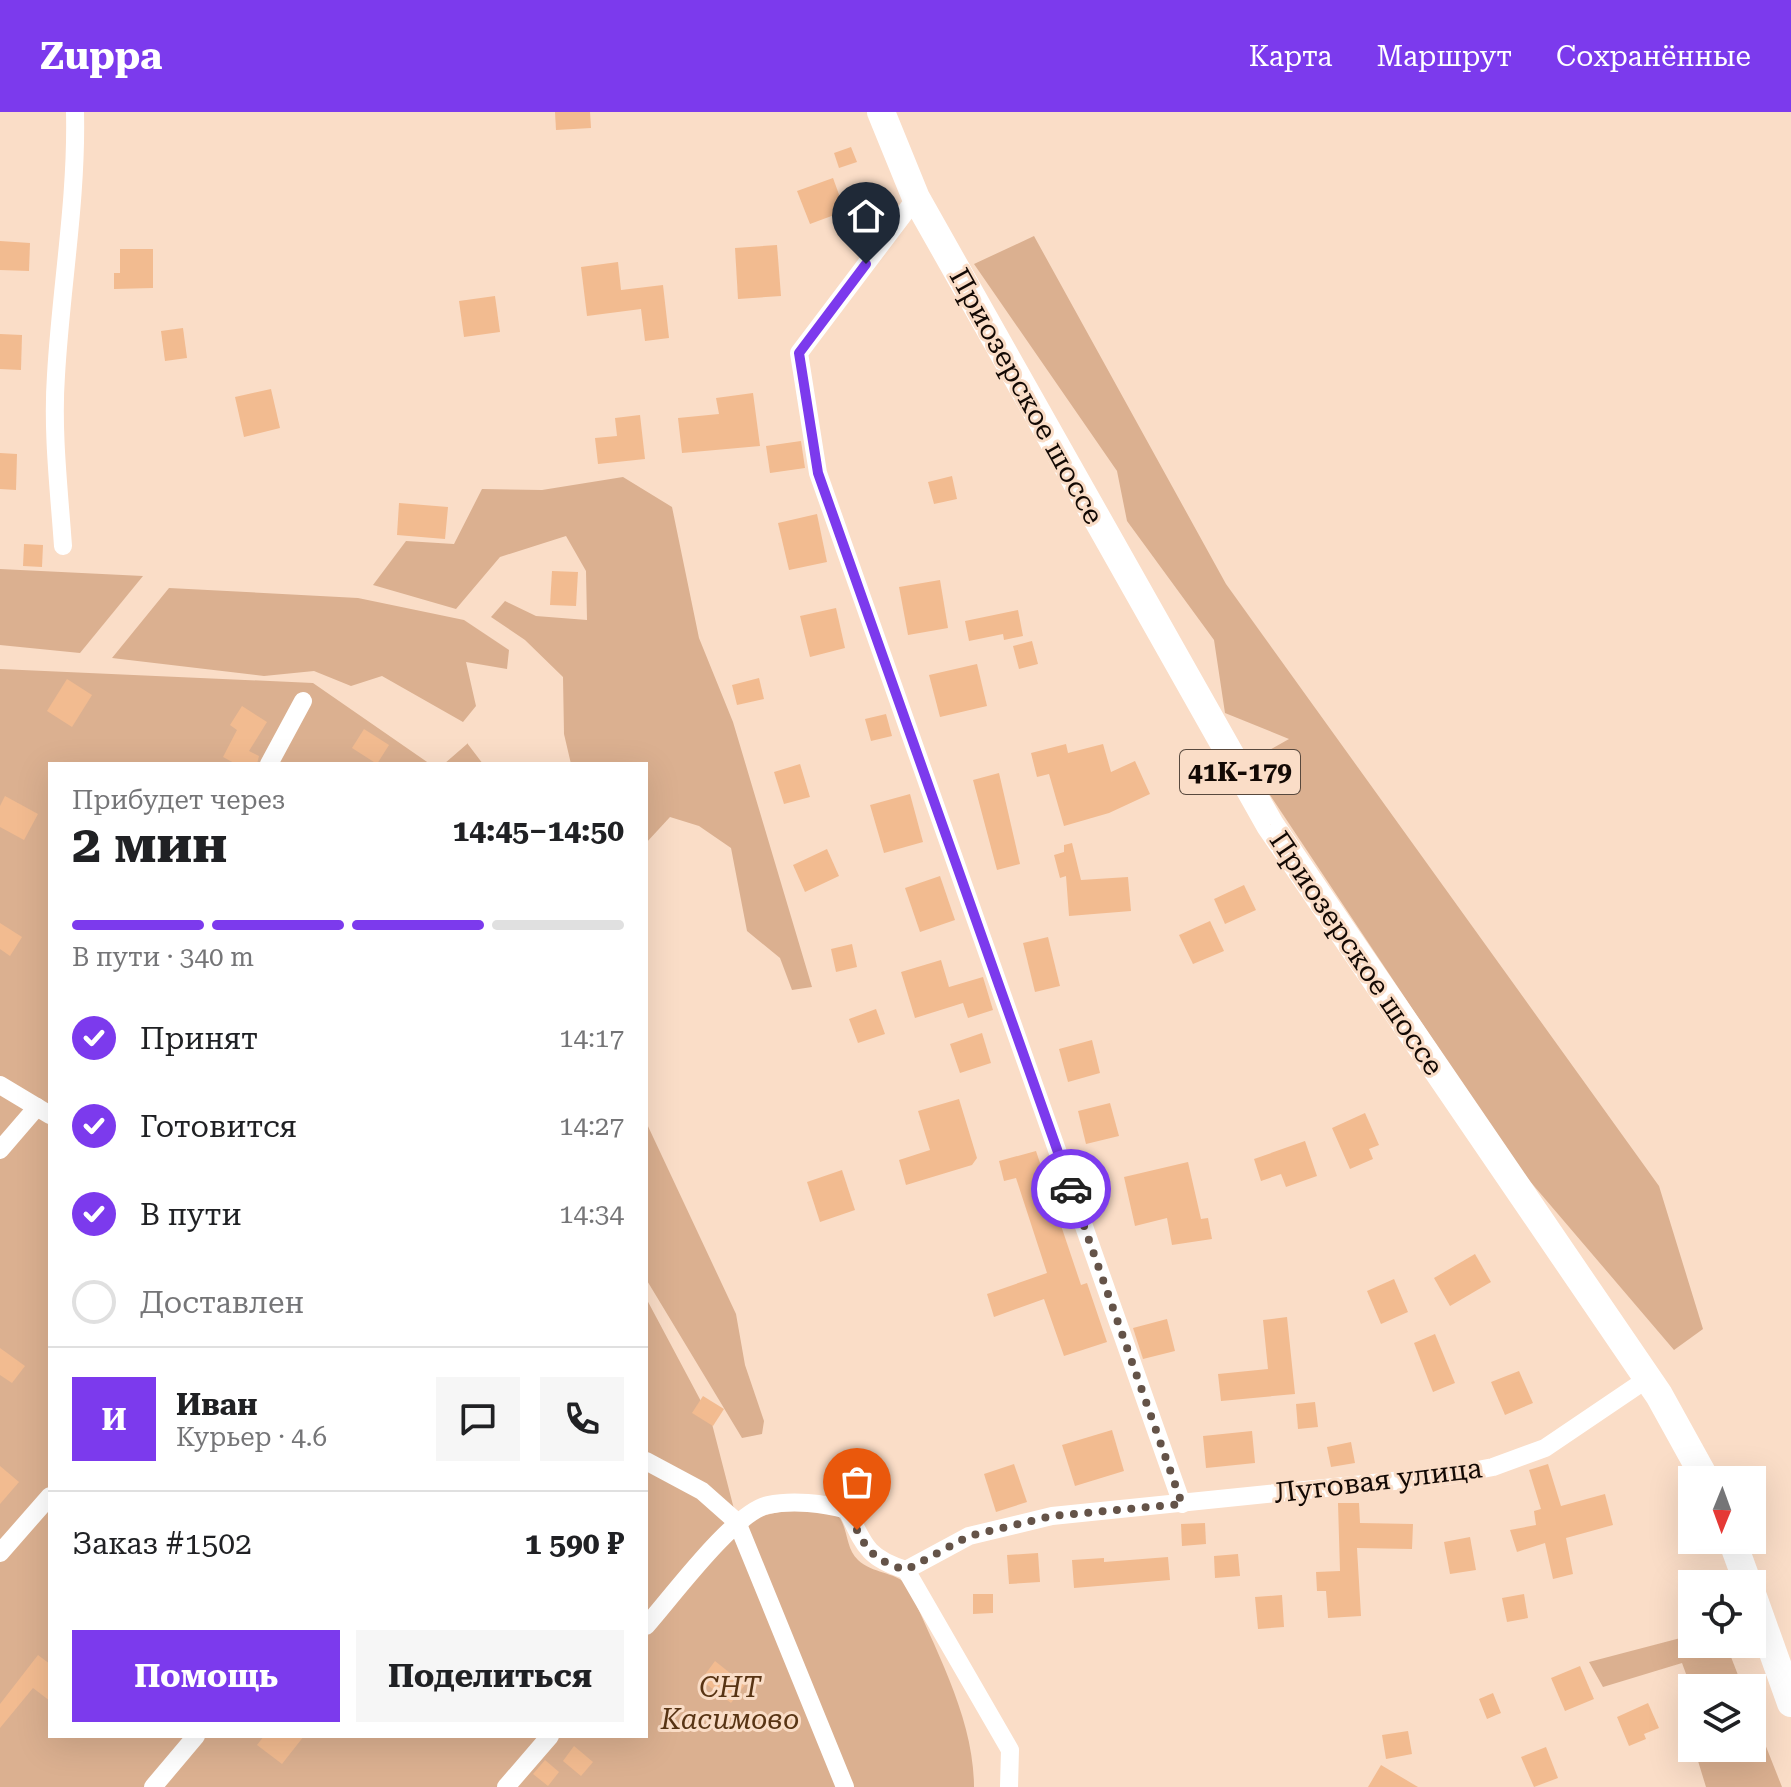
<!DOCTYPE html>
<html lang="ru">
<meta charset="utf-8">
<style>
body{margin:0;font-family:"Roboto Serif",serif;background:#f6f6f6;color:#202124;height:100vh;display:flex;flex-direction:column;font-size:30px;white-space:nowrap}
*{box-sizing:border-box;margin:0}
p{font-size:26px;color:#757577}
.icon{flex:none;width:44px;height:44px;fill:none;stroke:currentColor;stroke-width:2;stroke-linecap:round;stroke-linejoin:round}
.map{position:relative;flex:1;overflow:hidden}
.sheet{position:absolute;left:48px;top:650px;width:600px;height:976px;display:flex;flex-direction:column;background:#fff;border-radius:0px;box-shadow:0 8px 32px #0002}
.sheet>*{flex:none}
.needle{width:52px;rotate:181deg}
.tools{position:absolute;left:1678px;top:1354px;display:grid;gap:16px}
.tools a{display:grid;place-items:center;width:88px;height:88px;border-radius:0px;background:#fff;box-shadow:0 8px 32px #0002;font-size:40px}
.pin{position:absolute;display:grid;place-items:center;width:68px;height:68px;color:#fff;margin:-82px -34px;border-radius:50% 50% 50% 0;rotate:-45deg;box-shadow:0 0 8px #0007}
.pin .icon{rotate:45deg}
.courier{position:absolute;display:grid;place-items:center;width:80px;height:80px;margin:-40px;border:6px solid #7c3aed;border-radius:50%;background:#fff;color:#222;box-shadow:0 2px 10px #0007}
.head em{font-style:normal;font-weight:700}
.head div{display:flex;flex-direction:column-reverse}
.head{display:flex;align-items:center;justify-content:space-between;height:136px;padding:0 24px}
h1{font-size:52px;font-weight:700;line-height:60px}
.bar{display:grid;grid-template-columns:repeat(4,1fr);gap:12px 8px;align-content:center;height:96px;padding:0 24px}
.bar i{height:10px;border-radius:6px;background:#e0e0e0}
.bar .active{background:#7c3aed}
.bar p{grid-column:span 4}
.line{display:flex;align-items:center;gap:20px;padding:0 24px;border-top:2px solid #e0e0e0}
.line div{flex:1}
.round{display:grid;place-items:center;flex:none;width:84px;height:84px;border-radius:0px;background:#f6f6f6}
ol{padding:0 24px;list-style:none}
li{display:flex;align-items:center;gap:24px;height:88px}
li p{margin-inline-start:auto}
li .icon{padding:8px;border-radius:50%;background:#7c3aed;color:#fff;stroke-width:4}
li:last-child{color:#757577}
li i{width:44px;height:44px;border:4px solid #e0e0e0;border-radius:50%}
.button{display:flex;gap:16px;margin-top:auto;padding:16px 24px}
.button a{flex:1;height:92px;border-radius:0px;background:#7c3aed;color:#fff;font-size:32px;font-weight:700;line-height:92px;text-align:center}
.button a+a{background:#f6f6f6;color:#202124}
header{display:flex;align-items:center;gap:48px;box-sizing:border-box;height:112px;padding:0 40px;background:#7c3aed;color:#fff}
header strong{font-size:38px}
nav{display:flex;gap:44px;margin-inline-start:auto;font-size:28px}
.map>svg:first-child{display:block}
</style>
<header>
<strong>Zuppa</strong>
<nav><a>Карта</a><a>Маршрут</a><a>Сохранённые</a></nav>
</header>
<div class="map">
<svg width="1791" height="1675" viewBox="0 0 1791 1675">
<rect width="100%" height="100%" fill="#faddc7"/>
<!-- green -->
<g fill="#dbb090">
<path d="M1034 124 1226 472 1659 1074 1703 1217 1674 1238 1517 1054 1248 650 1289 627 1225 601 1214 528 1127 409 1117 359 974 152Z"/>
<path d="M623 365 672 395 699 526 733 610 812 875 792 878 780 846 747 819 731 736 699 714 670 705 646 731V652H571L564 622 563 565 525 528 491 505 505 489 536 504 587 508 586 459 566 424 500 445 456 497 373 473 406 429 454 432 482 377 542 378Z"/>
<path d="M0 457 143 464 80 541 0 533Z"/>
<path d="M169 476 358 486 464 508 509 538 507 557 466 550 476 594 463 610 382 564 351 574 314 559 264 564 112 546Z"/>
<path d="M0 557 313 571 430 652H50V1624H646V1186L711 1308 734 1397 746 1409C765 1402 829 1386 841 1408 848 1421 847 1438 858 1448 873 1462 893 1459 908 1473 934 1536 974 1605 974 1675H0Z"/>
<path d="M467 631 483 652H444L467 632Z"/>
<path d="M646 1010 736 1202 745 1253 764 1309 762 1322 742 1326 646 1167Z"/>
<path d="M1692 1523V1532H1726L1743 1576 1692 1578 1682 1551 1603 1575 1589 1550Z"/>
<path d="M1752 1599 1782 1675H1706L1694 1636H1752Z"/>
</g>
<!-- building -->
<g fill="#f2bb90">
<path d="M555 0H590L591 16 556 18Z"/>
<path d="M851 35 857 50 839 56 834 41Z"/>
<path d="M833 66 845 99 810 112 797 79Z"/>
<path d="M0 129 30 131 29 159 0 158Z"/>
<path d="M777 133 781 184 738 187 735 136Z"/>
<path d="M120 137H153V176L114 177V161H120Z"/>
<path d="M618 150 621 178 663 173 669 226 645 229 641 197 587 204 581 155Z"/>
<path d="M495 184 500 220 464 225 459 189Z"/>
<path d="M183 216 187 246 165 249 161 219Z"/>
<path d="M0 222 22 223 21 258 0 257Z"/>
<path d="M271 277 280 316 244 325 235 285Z"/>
<path d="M753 281 760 334 682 341 678 306 719 302 716 286Z"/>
<path d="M640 303 645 347 598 352 595 326 617 324 615 306Z"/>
<path d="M801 329 805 356 770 361 766 334Z"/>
<path d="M0 341 17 342 16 378 0 377Z"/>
<path d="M952 364 957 387 934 392 928 370Z"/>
<path d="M399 391 448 395 445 427 397 423Z"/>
<path d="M817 402 827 450 789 458 778 411Z"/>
<path d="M24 432 43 433 42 455 23 454Z"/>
<path d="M552 459 578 460 576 494 550 493Z"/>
<path d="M940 468 948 516 908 523 899 475Z"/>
<path d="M836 496 845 536 810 545 800 504Z"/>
<path d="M1018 498 1023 524 1004 528 1003 522 969 529 965 509Z"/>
<path d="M1032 529 1038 552 1019 557 1013 534Z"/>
<path d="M977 552 987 594 940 605 929 563Z"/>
<path d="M759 566 764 587 737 593 732 573Z"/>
<path d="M67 567 92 583 72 615 47 599Z"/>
<path d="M242 594 267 610 249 639 259 644 257 652H236L223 645 237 618 230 613Z"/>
<path d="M886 602 892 624 871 629 865 607Z"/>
<path d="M364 617 389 633 377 652 352 636Z"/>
<path d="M1066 632 1068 641 1103 632 1111 660 1135 649 1150 682 1109 701 1064 714 1049 662 1037 665 1031 641Z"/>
<path d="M800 652 810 685 784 692 774 660Z"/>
<path d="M999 661 1020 752 997 758 973 668Z"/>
<path d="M910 682 923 730 884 741 870 693Z"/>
<path d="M5 684 38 702 24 728 0 715V694Z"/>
<path d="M1072 731 1081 768 1128 765 1131 799 1069 804 1066 764 1060 766 1054 743 1064 740V733Z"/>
<path d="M827 737 839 764 805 780 793 753Z"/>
<path d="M940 764 955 808 920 820 905 776Z"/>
<path d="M1244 773 1256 798 1225 812 1214 787Z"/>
<path d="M1210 809 1224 839 1193 852 1179 823Z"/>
<path d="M0 811 22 825 10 844 0 837Z"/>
<path d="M1048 825 1060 874 1035 880 1023 831Z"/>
<path d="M852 832 857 855 836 860 831 837Z"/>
<path d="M941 848 949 875 983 865 993 898 968 906 963 891 915 906 901 860Z"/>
<path d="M876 897 885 922 858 931 849 907Z"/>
<path d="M982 921 991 951 960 961 950 932Z"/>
<path d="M1092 928 1100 961 1068 970 1059 937Z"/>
<path d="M959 987 977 1046 972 1053 906 1073 899 1048 930 1038 918 999Z"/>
<path d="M1110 991 1119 1024 1086 1032 1078 999Z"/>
<path d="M1365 1001 1379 1033 1369 1037 1373 1047 1350 1057 1332 1016Z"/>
<path d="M1305 1029 1317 1064 1286 1075 1281 1062 1261 1069 1254 1047Z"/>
<path d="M1036 1039 1081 1173 1087 1171 1107 1230 1064 1244 1044 1187 994 1205 987 1182 1047 1161 1016 1066 1004 1069 999 1049Z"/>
<path d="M1188 1050 1201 1107 1208 1106 1212 1127 1172 1133 1167 1106 1135 1114 1124 1065Z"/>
<path d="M842 1058 855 1098 820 1110 807 1070Z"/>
<path d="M1475 1142 1491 1170 1450 1194 1434 1166Z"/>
<path d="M1394 1167 1408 1200 1381 1212 1367 1179Z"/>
<path d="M1287 1205 1295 1282 1221 1289 1218 1262 1268 1257 1263 1208Z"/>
<path d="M1167 1207 1175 1239 1143 1247 1133 1216Z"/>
<path d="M1435 1222 1455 1271 1433 1280 1414 1231Z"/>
<path d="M0 1236 25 1254 12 1271 0 1263Z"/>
<path d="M1519 1259 1533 1291 1505 1303 1491 1270Z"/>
<path d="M703 1284 724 1297 713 1314 692 1301Z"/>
<path d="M1315 1290 1318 1315 1298 1317 1296 1292Z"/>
<path d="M1112 1318 1124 1359 1075 1374 1062 1333Z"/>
<path d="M1252 1319 1255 1351 1206 1356 1203 1324Z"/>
<path d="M1351 1330 1355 1351 1331 1355 1327 1335Z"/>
<path d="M1014 1352 1027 1390 996 1400 984 1362Z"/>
<path d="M1548 1352 1561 1394 1605 1382 1613 1413 1566 1426 1573 1462 1553 1467 1545 1431 1517 1440 1510 1418 1536 1413 1534 1399 1541 1397 1529 1358Z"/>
<path d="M0 1354 19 1370 0 1392Z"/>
<path d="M1338 1391H1359L1360 1411 1413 1412 1412 1437 1357 1436 1361 1504 1328 1506 1326 1479H1317L1316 1460 1340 1459Z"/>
<path d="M1205 1411 1206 1432 1182 1434 1181 1412Z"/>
<path d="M1470 1425 1476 1458 1450 1462 1444 1430Z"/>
<path d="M1038 1441 1040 1470 1009 1472 1007 1443Z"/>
<path d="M1238 1442 1240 1464 1215 1466 1214 1444Z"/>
<path d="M1168 1445 1170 1468 1074 1476 1072 1448 1104 1446V1450Z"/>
<path d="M973 1482H993V1501L973 1502Z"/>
<path d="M1524 1482 1528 1506 1507 1510 1502 1486Z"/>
<path d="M1282 1483 1284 1515 1258 1517 1255 1485Z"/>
<path d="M38 1543 50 1552V1589L33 1576 0 1616V1592Z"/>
<path d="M715 1549 745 1573 731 1591 701 1568Z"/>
<path d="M1580 1554 1594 1587 1565 1599 1551 1566Z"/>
<path d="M1493 1581 1501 1601 1487 1607 1479 1587Z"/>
<path d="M1648 1591 1659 1616 1644 1622 1646 1627 1629 1634 1617 1605Z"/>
<path d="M1408 1619 1412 1642 1386 1647 1382 1623Z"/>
<path d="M264 1624H304L282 1652 257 1633Z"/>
<path d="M574 1634 593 1650 581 1664 563 1649Z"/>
<path d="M1546 1635 1558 1666 1534 1675 1521 1645Z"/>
<path d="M545 1648 559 1660 548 1674 533 1662Z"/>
<path d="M1381 1653 1418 1675H1368Z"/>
</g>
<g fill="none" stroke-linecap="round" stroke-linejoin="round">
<!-- minor -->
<g stroke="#fff" stroke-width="18">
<path d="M916 86 799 241 818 361 1182 1392"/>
<path d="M63 434C59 377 52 320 56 263 61 175 77 88 75 0"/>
<path d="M269 652 303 589"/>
<path d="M0 973 50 1003"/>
<path d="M0 1038 37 995"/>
<path d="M646 1349 702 1379 737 1410 845 1675"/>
<path d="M0 1441 50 1384"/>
<path d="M906 1458 969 1424 1052 1404 1452 1363 1493 1355 1545 1336 1647 1267"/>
<path d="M906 1458 1010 1638 1009 1675"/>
<path d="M646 1514C671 1486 734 1400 768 1393 792 1388 824 1391 847 1398 864 1433 867 1446 906 1458"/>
<path d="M153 1675 196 1624"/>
<path d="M506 1675 550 1624"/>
</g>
<!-- primary -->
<g stroke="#fff" stroke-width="28">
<path d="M881 0 916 86 1270 713 1659 1283 1706 1368"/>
<path d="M1732 1428 1748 1472"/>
<path d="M1752 1482 1791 1591"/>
</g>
</g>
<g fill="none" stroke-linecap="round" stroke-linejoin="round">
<!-- done -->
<path stroke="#645348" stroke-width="8" stroke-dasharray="0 14.4" d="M857 1418C869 1443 880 1450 906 1458L969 1424 1052 1404 1182 1392 1071 1077"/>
<!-- route -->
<path stroke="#7c3aed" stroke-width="10" d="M866 152 799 241 818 361 1071 1077"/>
</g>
<g text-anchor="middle" stroke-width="6" stroke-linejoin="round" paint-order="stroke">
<!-- shield labels -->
<rect fill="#faddc7" stroke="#58493e" stroke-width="2" x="1180" y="638" width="120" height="44" rx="6"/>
<g font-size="26" font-weight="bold" fill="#130904">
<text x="1240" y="669">41К-179</text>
</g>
<!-- street labels -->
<g font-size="28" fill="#130904" stroke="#faddc7">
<text transform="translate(1027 284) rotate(61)" y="10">Приозерское шоссе</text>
<text transform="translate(1357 841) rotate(56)" y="10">Приозерское шоссе</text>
<text transform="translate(1378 1368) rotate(-7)" y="10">Луговая улица</text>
</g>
<!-- park labels -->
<g font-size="28" font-style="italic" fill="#583414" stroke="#faddc7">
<text x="730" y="1585">СНТ<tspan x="730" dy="32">Касимово</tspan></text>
</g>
</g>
</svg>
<div class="tools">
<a><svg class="needle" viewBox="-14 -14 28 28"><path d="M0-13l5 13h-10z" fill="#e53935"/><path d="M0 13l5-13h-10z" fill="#757577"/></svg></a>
<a><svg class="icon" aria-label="locate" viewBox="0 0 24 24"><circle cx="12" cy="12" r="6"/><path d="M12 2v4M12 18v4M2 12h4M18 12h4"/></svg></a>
<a><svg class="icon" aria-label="layers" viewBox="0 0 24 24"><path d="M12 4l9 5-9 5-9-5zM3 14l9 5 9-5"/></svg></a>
</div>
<div class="pin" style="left:857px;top:1418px;background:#ea580c"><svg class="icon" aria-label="bag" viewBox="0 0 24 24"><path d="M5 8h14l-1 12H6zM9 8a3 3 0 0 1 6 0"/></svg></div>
<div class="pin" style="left:866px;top:152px;background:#1f2937"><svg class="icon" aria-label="home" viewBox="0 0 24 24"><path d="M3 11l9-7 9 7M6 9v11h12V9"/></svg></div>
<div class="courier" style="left:1071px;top:1077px"><svg class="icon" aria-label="car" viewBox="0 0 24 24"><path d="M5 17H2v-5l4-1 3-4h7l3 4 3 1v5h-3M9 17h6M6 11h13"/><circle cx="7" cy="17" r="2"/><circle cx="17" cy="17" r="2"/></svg></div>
<section class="sheet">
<div class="head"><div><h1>2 мин</h1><p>Прибудет через</p></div><em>14:45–14:50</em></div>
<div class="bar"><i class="active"></i><i class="active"></i><i class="active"></i><i></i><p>В пути · 340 m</p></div>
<ol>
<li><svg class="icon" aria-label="check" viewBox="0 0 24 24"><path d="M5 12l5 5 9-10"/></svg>Принят<p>14:17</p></li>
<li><svg class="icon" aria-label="check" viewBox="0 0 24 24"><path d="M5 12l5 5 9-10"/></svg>Готовится<p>14:27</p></li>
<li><svg class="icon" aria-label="check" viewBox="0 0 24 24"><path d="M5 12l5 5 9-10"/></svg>В пути<p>14:34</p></li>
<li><i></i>Доставлен</li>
</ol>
<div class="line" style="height:144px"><b class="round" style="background:#7c3aed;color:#fff">И</b><div><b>Иван</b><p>Курьер · 4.6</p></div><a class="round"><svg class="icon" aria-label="chat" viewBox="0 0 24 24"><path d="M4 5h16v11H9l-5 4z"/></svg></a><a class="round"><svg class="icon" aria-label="phone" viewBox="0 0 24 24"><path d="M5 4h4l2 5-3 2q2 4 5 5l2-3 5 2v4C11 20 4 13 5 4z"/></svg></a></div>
<div class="line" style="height:104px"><div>Заказ #1502</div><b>1 590 ₽</b></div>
<div class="button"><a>Помощь</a><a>Поделиться</a></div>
</section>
</div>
